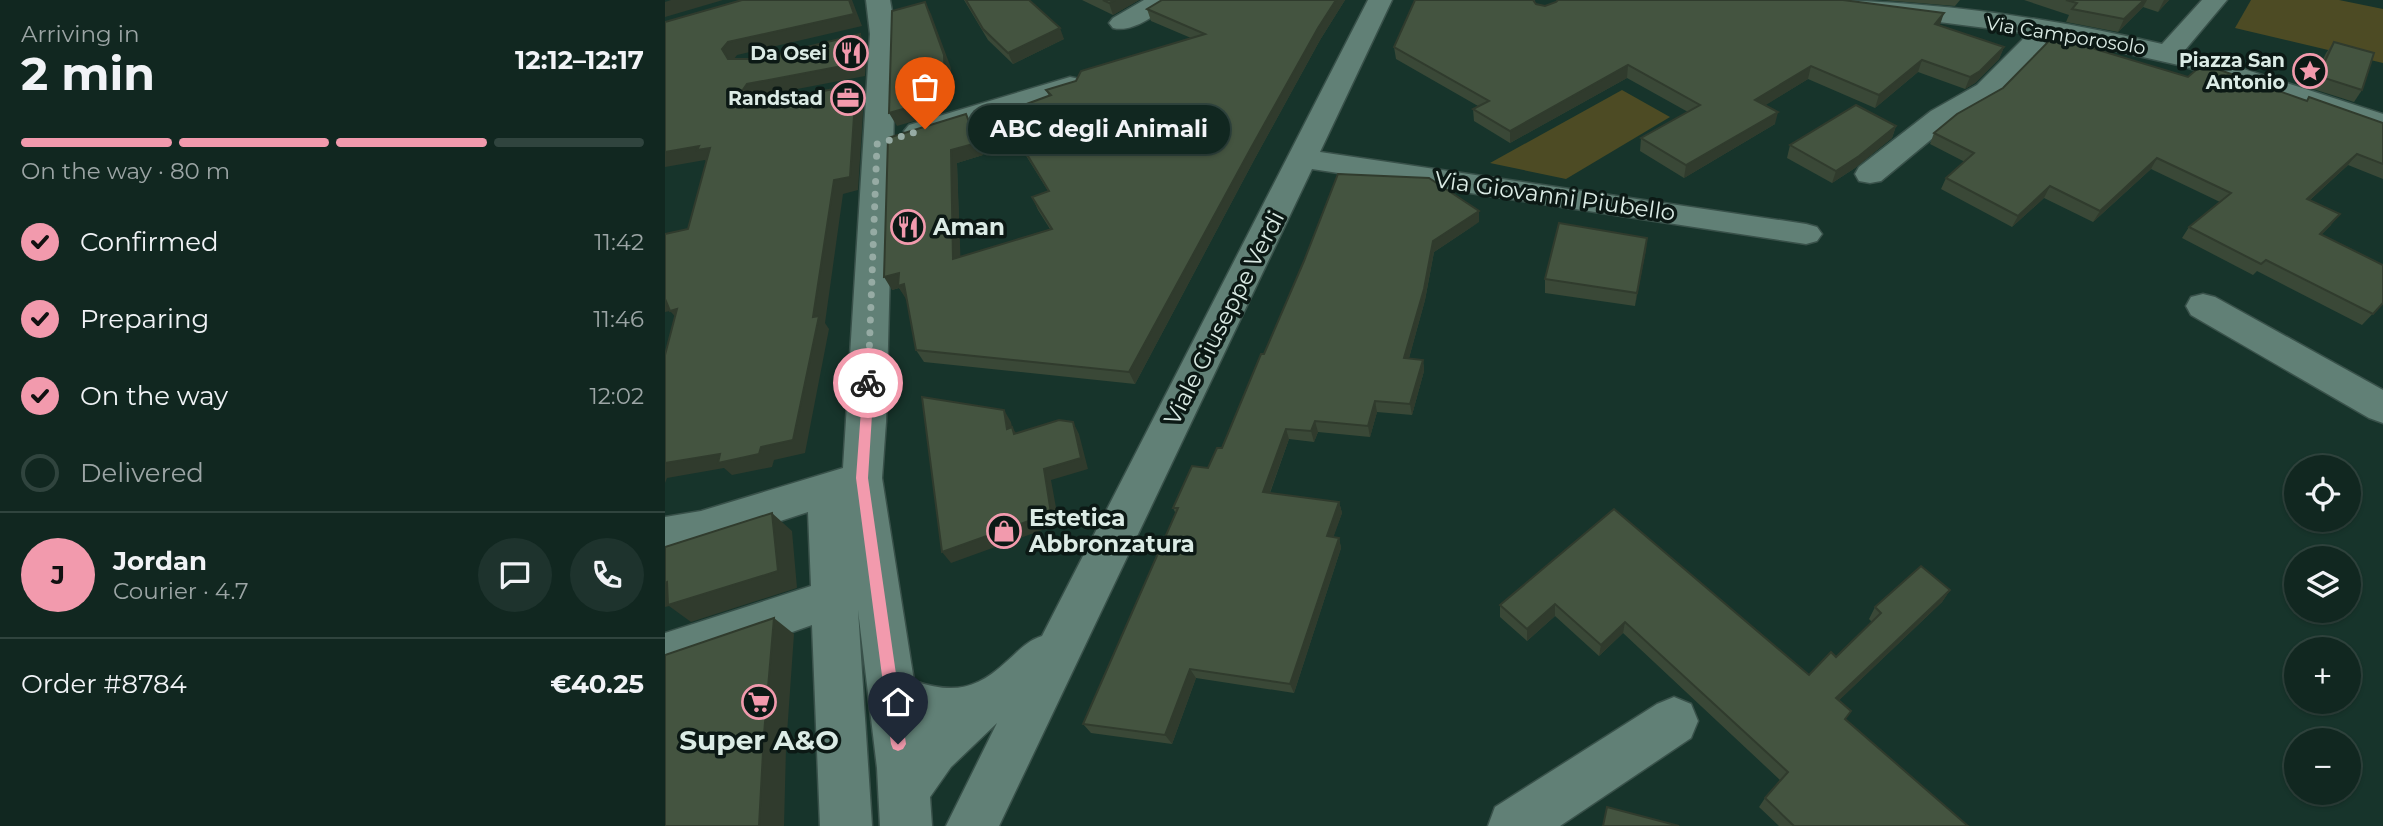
<!DOCTYPE html>
<meta charset="utf-8">
<style>
body{margin:0;font-family:Montserrat,sans-serif;background:#1e332d;color:#f1f3f6;height:100vh;display:flex;flex-direction:column;font-size:26px;white-space:nowrap}
*{box-sizing:border-box;margin:0}
p{font-size:23px;color:#9ca5a5}
.icon{flex:none;width:38px;height:38px;fill:none;stroke:currentColor;stroke-width:2;stroke-linecap:round;stroke-linejoin:round}
.map{position:relative;flex:1;overflow:hidden}
.drawer{display:flex;flex-direction:column;background:#112720;width:665px}
.drawer>*{flex:none}
.tools{position:absolute;left:1619px;top:455px;display:grid;gap:14px}
.tools a{display:grid;place-items:center;width:77px;height:77px;border-radius:50%;background:#112720;box-shadow:0 2px 5px #0004,0 0 0 2px #30443e;font-size:35px}
.pin{position:absolute;display:grid;place-items:center;width:60px;height:60px;color:#fff;margin:-72px -30px;border-radius:50% 50% 50% 0;rotate:-45deg;box-shadow:0 0 7px #0007}
.pin .icon{rotate:45deg}
.courier{position:absolute;display:grid;place-items:center;width:70px;height:70px;margin:-35px;border:5px solid #f29aad;border-radius:50%;background:#fff;color:#222;box-shadow:0 2px 9px #0007}
.bubble{position:absolute;height:49px;border-radius:24px;background:#112720;box-shadow:0 2px 5px #0004,0 0 0 2px #30443e;font-size:23px;font-weight:700;line-height:49px;text-align:center}
.head em{font-style:normal;font-weight:700}
.head div{display:flex;flex-direction:column-reverse}
.head{display:flex;align-items:center;justify-content:space-between;height:119px;padding:0 21px}
h1{font-size:46px;font-weight:700;line-height:52px}
.bar{display:grid;grid-template-columns:repeat(4,1fr);gap:10px 7px;align-content:center;height:84px;padding:0 21px}
.bar i{height:9px;border-radius:5px;background:#30443e}
.bar .on{background:#f29aad}
.bar p{grid-column:span 4}
.line{display:flex;align-items:center;gap:18px;padding:0 21px;border-top:2px solid #30443e}
.line div{flex:1}
.round{display:grid;place-items:center;flex:none;width:74px;height:74px;border-radius:37px;background:#1e332d}
ol{padding:0 21px;list-style:none}
li{display:flex;align-items:center;gap:21px;height:77px}
li p{margin-inline-start:auto}
li .icon{padding:7px;border-radius:50%;background:#f29aad;color:#111;stroke-width:4}
li:last-child{color:#9ca5a5}
li i{width:38px;height:38px;border:4px solid #30443e;border-radius:50%}
main{display:flex;flex:1;min-height:0}
.map>svg:first-child{display:block}
</style>
<main>
<section class="drawer">
<div class="head"><div><h1>2 min</h1><p>Arriving in</p></div><em>12:12–12:17</em></div>
<div class="bar"><i class="on"></i><i class="on"></i><i class="on"></i><i></i><p>On the way · 80 m</p></div>
<ol>
<li><svg class="icon" aria-label="check" viewBox="0 0 24 24"><path d="M5 12l5 5 9-10"/></svg>Confirmed<p>11:42</p></li>
<li><svg class="icon" aria-label="check" viewBox="0 0 24 24"><path d="M5 12l5 5 9-10"/></svg>Preparing<p>11:46</p></li>
<li><svg class="icon" aria-label="check" viewBox="0 0 24 24"><path d="M5 12l5 5 9-10"/></svg>On the way<p>12:02</p></li>
<li><i></i>Delivered</li>
</ol>
<div class="line" style="height:126px"><b class="round" style="background:#f29aad;color:#111">J</b><div><b>Jordan</b><p>Courier · 4.7</p></div><a class="round"><svg class="icon" aria-label="chat" viewBox="0 0 24 24"><path d="M4 5h16v11H9l-5 4z"/></svg></a><a class="round"><svg class="icon" aria-label="phone" viewBox="0 0 24 24"><path d="M5 4h4l2 5-3 2q2 4 5 5l2-3 5 2v4C11 20 4 13 5 4z"/></svg></a></div>
<div class="line" style="height:91px"><div>Order #8784</div><b>€40.25</b></div>
</section>
<div class="map">
<svg width="1718" height="826" viewBox="0 0 1718 826">
<rect width="100%" height="100%" fill="#17342b"/>
<!-- green -->
<g fill="#4d4b24">
<path d="M1586 0H1674L1718 9V63L1570 28Z"/>
<path d="M957 90 1005 117 901 179 825 163Z"/>
</g>
<g fill="none" stroke-linecap="round" stroke-linejoin="round">
<!-- minor casing -->
<g stroke="#39514a" stroke-width="3">
<g id="minor">
<path d="M201 0H225L231 34 221 422 217 478 249 681C288 694 311 690 341 662 353 652 361 641 377 636L703 0H727L655 152 1141 224 1152 227 1157 234 1152 241 1141 244 647 169 334 826H281L332 723 286 767 265 797 267 826H215L212 768 193 610 207 826H155L147 625 0 677V633L146 586 143 512 36 547 0 553V517L36 511 178 468 205 34Z"/>
<path d="M479 0H509L506 5C489 15 468 33 448 28L444 23 448 18Z"/>
<path d="M1145 0C1263 0 1382 17 1497 44L1537 0H1562L1520 50 1718 114V133L1518 66 1384 36 1378 49 1332 97 1286 123 1216 181 1205 183 1194 181 1190 174 1194 167 1266 111 1312 85 1357 40 1360 33 1157 7 1148 5Z"/>
<path d="M405 77 415 79 419 85 415 91 254 140 244 137 239 131 244 125Z"/>
<path d="M1538 294 1550 297 1718 390V423L1704 418 1526 315 1521 306 1526 297Z"/>
<path d="M1009 697 1026 704 1033 721 1026 738 895 826H823L830 807 992 704Z"/>
</g>
</g>
<!-- minor -->
<use href="#minor" fill="#618076" fill-rule="evenodd"/>
</g>
<!-- wall -->
<g fill="#3a4837">
<path d="M299 0H364L399 39 348 64 323 40Z"/>
<path d="M417 0H474L448 15Z"/>
<path d="M497 0H680L655 40 589 160 470 384 259 362 251 350 242 298 234 288 227 290 307 127 318 155 292 163 295 257 385 229 373 210 367 197 383 191 342 125 337 113 384 96 381 90 411 81 526 38 486 21 482 9Z"/>
<path d="M750 0H870L869 2 871 4 880 6 1275 25 1339 47 1334 59 1310 83 1300 89 1253 72 1210 108 1143 79 1100 105 1110 124 1019 178 975 151 976 138 1023 112 962 78 845 143 809 121 808 109 813 106 731 59 729 47Z"/>
<path d="M1217 0H1295L1290 6Z"/>
<path d="M1359 0H1504L1493 12 1478 7 1453 32 1401 22 1404 15Z"/>
<path d="M1385 40 1434 50 1523 77 1642 100 1644 97 1718 123V179L1683 165 1645 200 1666 225 1656 235 1718 303 1697 325 1592 271 1588 275 1517 238 1524 227 1555 202 1486 169 1428 222 1379 198 1347 227 1276 189 1281 178 1300 162 1265 144 1269 133 1338 88Z"/>
<path d="M1669 42 1697 90 1689 102 1645 88 1661 53Z"/>
<path d="M1231 126 1227 138 1190 168 1167 183 1122 158 1125 145Z"/>
<path d="M814 222 769 252 760 300 744 358 758 360 759 371 747 415 712 412 705 437 653 432 649 442 624 439 605 493 674 502 677 513 668 537 674 538 676 548 629 693 531 678 507 744 426 733 418 724 511 514 508 508 543 468 557 448 599 354Z"/>
<path d="M982 238 970 306 880 293V279Z"/>
<path d="M949 509 1144 675 1171 657 1207 622 1204 619 1210 607 1285 590 1277 602 1174 700 1181 720 1303 826H1114L1094 807 1100 798 1115 780 958 633 934 656 890 616 862 641 835 617V605Z"/>
</g>
<!-- shaded-wall -->
<g fill="#303b2d">
<path d="M6 0H58L0 17V2Z"/>
<path d="M184 0H187L197 26 72 55 66 63 72 73 57 49 63 42Z"/>
<path d="M450 0H474L448 15 444 3Z"/>
<path d="M671 0H680L655 40 589 160 470 384 464 372 586 148 653 28Z"/>
<path d="M1479 0H1482L1478 7 1453 32 1459 19Z"/>
<path d="M1499 0H1504L1493 12Z"/>
<path d="M260 2 266 14 286 68V93L266 103 270 115 232 126 224 113 259 90Z"/>
<path d="M1279 13 1275 25 1266 36 1270 24Z"/>
<path d="M395 28 399 39 348 64 343 53Z"/>
<path d="M195 34 202 46 200 76 91 97 86 105 81 100 77 91 82 84Z"/>
<path d="M1440 39 1434 50 1430 49Z"/>
<path d="M1339 47 1334 59 1310 83 1300 89 1305 77Z"/>
<path d="M1257 60 1253 72 1210 108 1214 95Z"/>
<path d="M963 65 962 78 845 143V131Z"/>
<path d="M1146 66 1143 79 1088 113 1090 100Z"/>
<path d="M191 85 199 98 193 190 178 194 160 323 164 329 140 453 109 460 107 467 67 475 59 468 2 478 0 483V463L96 447 148 317 169 180Z"/>
<path d="M1113 112 1110 124 1019 178 1021 165Z"/>
<path d="M301 114 307 127 318 155 292 163 296 272 288 259 286 150Z"/>
<path d="M1231 126 1227 138 1190 168 1167 183 1171 171Z"/>
<path d="M34 146 45 148 43 164 40 160 0 167V152Z"/>
<path d="M1692 154 1683 165 1634 210 1642 199Z"/>
<path d="M1492 158 1486 169 1428 222 1435 211Z"/>
<path d="M1385 186 1379 198 1347 227 1353 216Z"/>
<path d="M814 211V222L769 252 760 300 741 369 739 358 768 241Z"/>
<path d="M1675 214 1666 225 1646 245 1655 234Z"/>
<path d="M982 238 981 251 970 306 972 293Z"/>
<path d="M234 273 242 285 241 299 234 288 227 290 219 277Z"/>
<path d="M0 297 25 322 17 324 5 311 0 312Z"/>
<path d="M758 360 759 371 747 415 745 404Z"/>
<path d="M710 401 712 412 705 437 703 426Z"/>
<path d="M339 410 346 422 347 427 355 439 342 429Z"/>
<path d="M650 421 653 432 649 442 646 431Z"/>
<path d="M408 422 414 434 423 469 386 480 394 524 286 563 277 552 379 469Z"/>
<path d="M621 429 624 439 601 503 598 492Z"/>
<path d="M674 502 677 513 665 547 662 536Z"/>
<path d="M107 513 127 531 132 588 26 622 4 606 0 607V583Z"/>
<path d="M674 538 676 548 629 693 625 684Z"/>
<path d="M1285 590 1277 602 1165 709 1171 698Z"/>
<path d="M890 604V616L862 641V629Z"/>
<path d="M109 618 129 634 121 748 119 826H94L99 734Z"/>
<path d="M960 622 958 633 934 656 936 645Z"/>
<path d="M525 669 531 678 507 744 500 735Z"/>
</g>
<!-- building -->
<g fill="#445440" stroke="#303b2d" stroke-width="2">
<path d="M77 0H184L189 14 63 42 57 49 63 59H93L195 34 193 63 82 84 77 91 81 100 93 103 191 85 185 177 169 180 148 317 154 316 128 440 96 447 94 454 53 463 55 454 0 463V355L12 309 5 311 0 299V234L23 229 45 148 32 150 34 146 0 152V22Z"/>
<path d="M301 0H364L395 28 343 53 318 29Z"/>
<path d="M438 0H450L444 3Z"/>
<path d="M497 0H671L653 28 586 148 464 372 251 350 239 284 233 286 234 273 219 277 223 138 301 114 312 143 286 150 288 259 387 229 367 197 384 191 337 113 386 95 381 90 411 81 416 71 540 34 482 9Z"/>
<path d="M750 0H868L871 4 880 6 891 2 893 0H1178L1279 13 1270 24 1339 47 1315 71 1305 77 1257 60 1214 95 1146 66 1090 100 1113 112 1021 165 976 138 1035 105 963 65 845 131 808 109 824 101 729 47Z"/>
<path d="M1401 0H1479L1459 19 1407 9 1412 3Z"/>
<path d="M260 2 279 55 280 80 259 90 263 102 224 113 227 11Z"/>
<path d="M1391 29 1440 39 1430 49 1523 77 1538 64 1642 101 1644 97 1718 123V164L1692 154 1642 199 1675 214 1655 234 1718 265V303L1708 314 1601 260 1596 264 1524 227 1566 193 1492 158 1435 211 1385 186 1353 216 1281 178 1309 153 1269 133 1292 114 1338 88 1385 40Z"/>
<path d="M1669 42 1709 53 1697 90 1653 76Z"/>
<path d="M1191 105 1231 126 1194 156 1171 171 1125 145Z"/>
<path d="M673 174 764 178 814 211 768 241 759 289 739 358 758 360 745 404 710 401 703 426 650 421 646 431 621 429 598 492 674 502 662 536 674 538 625 684 525 669 500 735 418 724 513 508H508L527 466 543 468 552 448H557L596 354H599L639 261Z"/>
<path d="M894 223 982 238 972 293 880 279Z"/>
<path d="M257 397 339 410 342 429 347 427 349 434 394 420 408 422 416 458 379 469 386 513 277 552Z"/>
<path d="M949 509 1144 675 1166 652 1171 657 1216 613 1210 607 1256 566 1285 590 1171 698 1186 711 1180 719 1303 826H1129L1100 798 1123 772 960 622 936 645 890 604 862 629 835 605Z"/>
<path d="M107 513 113 571 3 605 2 582 0 583V547Z"/>
<path d="M109 618 99 734 94 826H0V655Z"/>
<path d="M942 807 1014 826H938Z"/>
</g>
<!-- route -->
<path fill="#f29aad" d="M203 379 209 383 203 478 241 744 238 749 233 751 228 749 226 744 191 478 198 383Z"/>
<g fill="none" stroke-linecap="round" stroke-linejoin="round">
<!-- done -->
<path stroke="#96aba4" stroke-width="7" stroke-dasharray="0 12.6" d="M203 383 212 144 260 129"/>
</g>
<!-- icons -->
<defs>
<g id="restaurant-ring" transform="scale(1.75)"><circle r="9.5" fill="#0c1915" stroke="#f29aad" stroke-width="1.5"/><path d="M-5-6h1v4h1v-4h1v4h1v-4h1v5L-1.5 .5V6h-2V.5L-5-1ZM5-6V6H3V1.5H1.5Q1.5-4 5-6Z" fill="#f29aad"/></g>
<g id="sight-ring" transform="scale(1.75)"><circle r="9.5" fill="#0c1915" stroke="#f29aad" stroke-width="1.5"/><path d="M0-6L1.8-2.2L6-1.7L2.9 1.2L3.7 5.4L0 3.3L-3.7 5.4L-2.9 1.2L-6-1.7L-1.8-2.2Z" fill="#f29aad"/></g>
<g id="office-ring" transform="scale(1.75)"><circle r="9.5" fill="#0c1915" stroke="#f29aad" stroke-width="1.5"/><path d="M-6-3h4V-5.5h4V-3h4V5H-6ZM-1-4.5V-3h2v-1.5ZM-6 0V1H6V0Z" fill="#f29aad"/></g>
<g id="shop-ring" transform="scale(1.75)"><circle r="9.5" fill="#0c1915" stroke="#f29aad" stroke-width="1.5"/><path d="M-5-2.5h2.3a2.7 3.5 0 0 1 5.4 0H5L5.5 6h-11ZM-1.5-2.5h3a1.5 2.3 0 0 0-3 0Z" fill="#f29aad"/></g>
<g id="supermarket-ring" transform="scale(1.75)"><circle r="9.5" fill="#0c1915" stroke="#f29aad" stroke-width="1.5"/><path d="M-6-5.5h2.5l.6 2H6L4.5 2H-2.5L-4.4-4H-6ZM-1.5 3.2a1.3 1.3 0 1 0 .1 0ZM3 3.2a1.3 1.3 0 1 0 .1 0Z" fill="#f29aad"/></g>
</defs>
<g fill-rule="evenodd">
<use href="#restaurant-ring" x="186" y="53"/>
<use href="#sight-ring" x="1645" y="71"/>
<use href="#office-ring" x="183" y="98"/>
<use href="#restaurant-ring" x="243" y="227"/>
<use href="#shop-ring" x="339" y="531"/>
<use href="#supermarket-ring" x="94" y="702"/>
</g>
<g text-anchor="middle" stroke-width="7" stroke-linejoin="round" paint-order="stroke">
<!-- far-street labels -->
<g font-size="19" fill="#dbebe5" stroke="#0c1915">
<text transform="translate(1401 35) rotate(9)" y="7">Via Camporosolo</text>
</g>
<!-- far-poi labels -->
<g font-size="19" font-weight="bold" fill="#dbebe5" stroke="#0c1915" text-anchor="end">
<text x="162" y="60">Da Osei</text>
<text x="1620" y="67">Piazza San<tspan x="1620" dy="22">Antonio</tspan></text>
<text x="158" y="105">Randstad</text>
</g>
<!-- street labels -->
<g font-size="23" fill="#dbebe5" stroke="#0c1915">
<text transform="translate(890 196) rotate(8)" y="8">Via Giovanni Piubello</text>
<text transform="translate(559 318) rotate(-63)" y="8">Viale Giuseppe Verdi</text>
</g>
<!-- poi labels -->
<g font-size="23" font-weight="bold" fill="#dbebe5" stroke="#0c1915" text-anchor="start">
<text x="268" y="235">Aman</text>
<text x="364" y="526">Estetica<tspan x="364" dy="26">Abbronzatura</tspan></text>
</g>
<!-- near-poi labels -->
<g font-size="28" font-weight="bold" fill="#dbebe5" stroke="#0c1915">
<text x="94" y="750">Super A&amp;O</text>
</g>
</g>
</svg>
<div class="tools">
<a><svg class="icon" aria-label="locate" viewBox="0 0 24 24"><circle cx="12" cy="12" r="6"/><path d="M12 2v4M12 18v4M2 12h4M18 12h4"/></svg></a>
<a><svg class="icon" aria-label="layers" viewBox="0 0 24 24"><path d="M12 4l9 5-9 5-9-5zM3 14l9 5 9-5"/></svg></a>
<a>+</a>
<a>−</a>
</div>
<div class="pin" style="left:260px;top:129px;background:#ea580c"><svg class="icon" aria-label="bag" viewBox="0 0 24 24"><path d="M5 8h14l-1 12H6zM9 8a3 3 0 0 1 6 0"/></svg></div>
<div class="pin" style="left:233px;top:744px;background:#1f2937"><svg class="icon" aria-label="home" viewBox="0 0 24 24"><path d="M3 11l9-7 9 7M6 9v11h12V9"/></svg></div>
<div class="courier" style="left:203px;top:383px"><svg class="icon" aria-label="bike" viewBox="0 0 24 24"><circle cx="6" cy="16" r="4"/><circle cx="18" cy="16" r="4"/><path d="M6 16l4-8h5l3 8M10 8l3 8H6M13 5h3"/></svg></div>
<div class="bubble" style="left:303px;top:105px;width:262px">ABC degli Animali</div>
</div>
</main>
